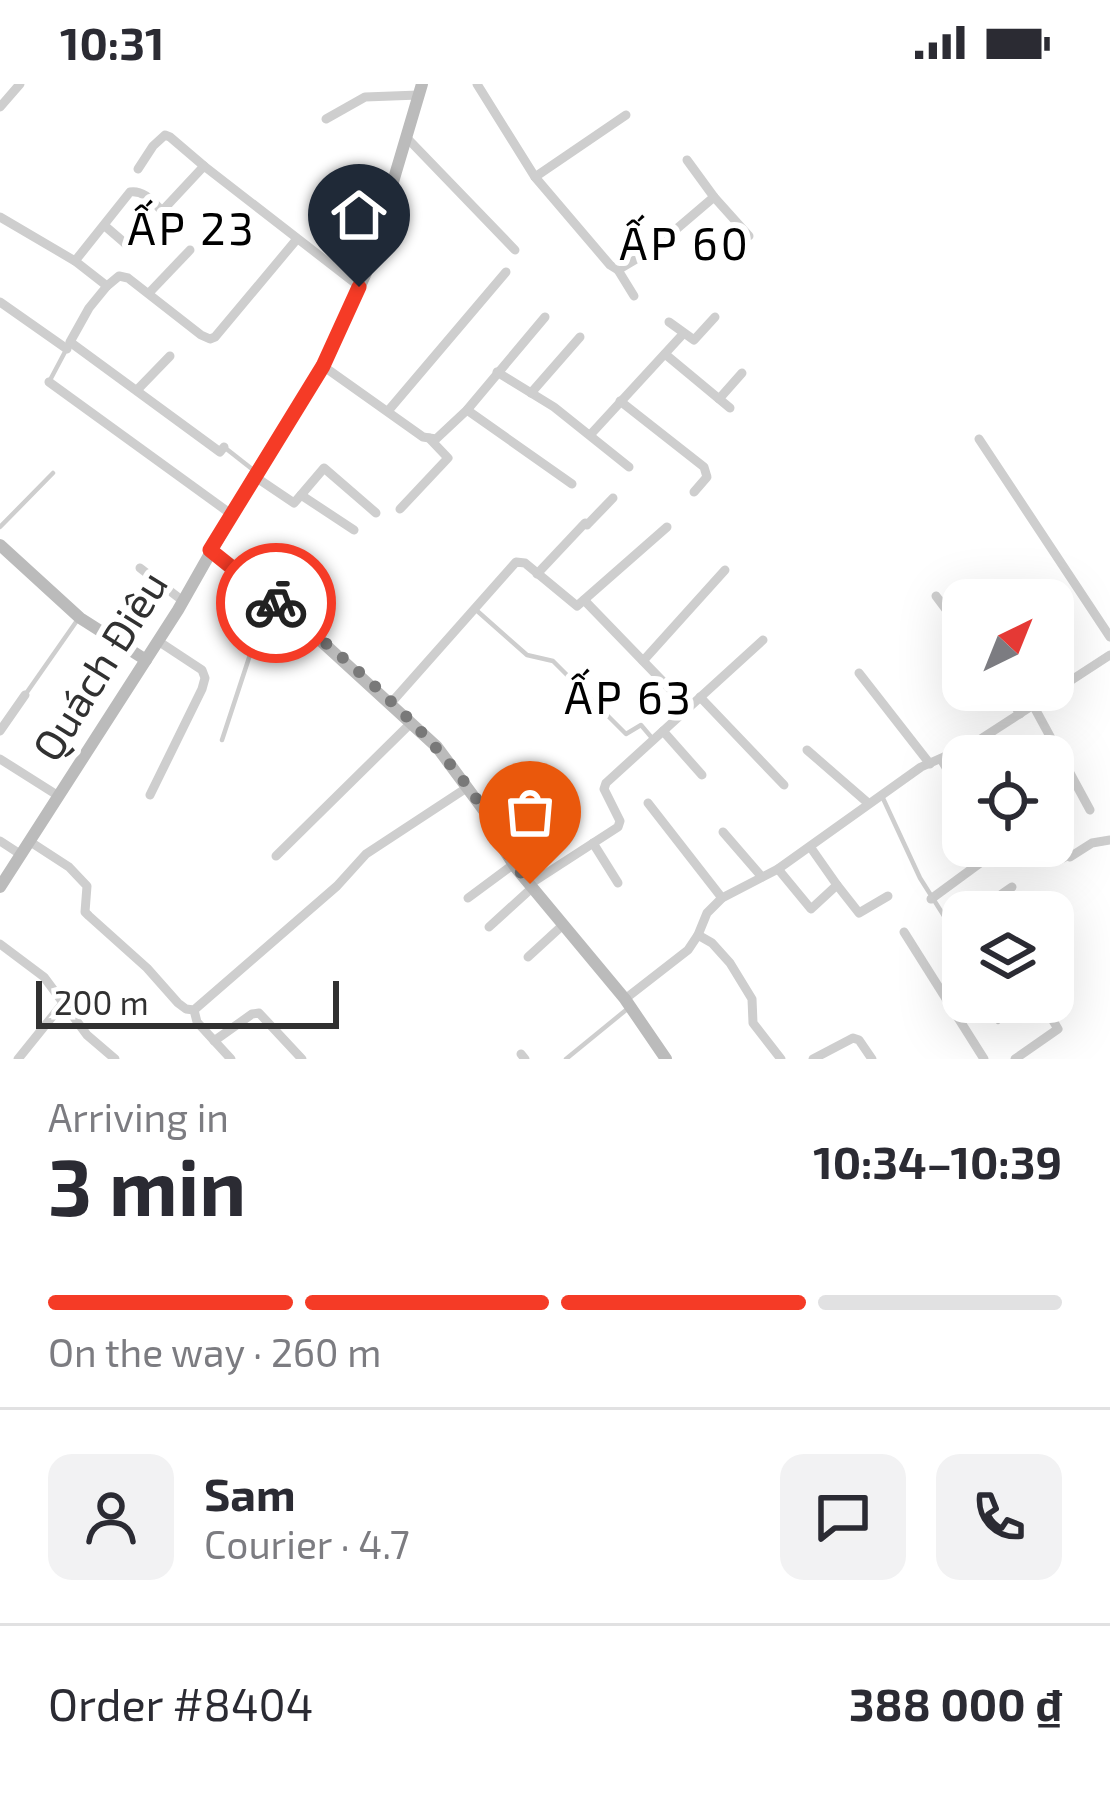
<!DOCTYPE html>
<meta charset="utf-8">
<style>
body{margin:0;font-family:"Exo 2",sans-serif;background:#f2f2f3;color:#2b2b33;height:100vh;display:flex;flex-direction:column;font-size:45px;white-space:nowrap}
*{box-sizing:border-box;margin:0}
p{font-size:39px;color:#7c7c81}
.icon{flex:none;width:66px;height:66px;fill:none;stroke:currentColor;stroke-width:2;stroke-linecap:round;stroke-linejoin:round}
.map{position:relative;height:975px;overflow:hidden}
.details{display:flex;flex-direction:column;background:#fff;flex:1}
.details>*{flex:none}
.needle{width:78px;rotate:43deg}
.controls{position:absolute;left:942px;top:495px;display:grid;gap:24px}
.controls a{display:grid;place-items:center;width:132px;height:132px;border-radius:24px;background:#fff;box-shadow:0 12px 48px #0002;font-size:60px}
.scale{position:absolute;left:36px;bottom:30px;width:303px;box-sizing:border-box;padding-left:12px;border:6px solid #313131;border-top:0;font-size:33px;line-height:42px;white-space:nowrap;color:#313131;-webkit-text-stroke:9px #fff;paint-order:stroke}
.pin{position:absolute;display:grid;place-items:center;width:102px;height:102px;color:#fff;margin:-123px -51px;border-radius:50% 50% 50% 0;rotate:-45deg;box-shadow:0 0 12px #0007}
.pin .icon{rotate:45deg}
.courier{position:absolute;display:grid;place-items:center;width:120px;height:120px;margin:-60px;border:9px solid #f53b26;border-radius:50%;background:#fff;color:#222;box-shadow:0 3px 15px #0007}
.head em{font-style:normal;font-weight:700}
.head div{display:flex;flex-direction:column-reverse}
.head{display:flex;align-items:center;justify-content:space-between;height:204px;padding:0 48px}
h1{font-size:78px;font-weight:700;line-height:90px}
.bar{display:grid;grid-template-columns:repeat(4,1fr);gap:18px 12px;align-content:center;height:144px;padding:0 48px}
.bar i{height:15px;border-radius:9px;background:#e1e1e2}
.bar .active{background:#f53b26}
.bar p{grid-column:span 4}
.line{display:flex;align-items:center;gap:30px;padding:0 48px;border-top:3px solid #e1e1e2}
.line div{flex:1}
.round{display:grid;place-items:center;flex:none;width:126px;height:126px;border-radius:24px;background:#f2f2f3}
.status{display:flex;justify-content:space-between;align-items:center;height:84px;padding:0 60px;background:#fff;direction:ltr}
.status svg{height:33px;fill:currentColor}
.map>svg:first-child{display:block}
</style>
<div class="status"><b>10:31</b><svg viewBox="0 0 49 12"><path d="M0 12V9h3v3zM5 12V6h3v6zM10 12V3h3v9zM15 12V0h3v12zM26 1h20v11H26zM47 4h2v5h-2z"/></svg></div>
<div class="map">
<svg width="1110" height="975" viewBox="0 0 1110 975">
<rect width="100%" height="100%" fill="#fff"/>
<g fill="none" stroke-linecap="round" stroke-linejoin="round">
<!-- lane -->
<g stroke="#cecece" stroke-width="4.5">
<path d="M49 298 66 266"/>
<path d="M224 363 252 385"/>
<path d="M0 443 53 389"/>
<path d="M475 525 527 571 553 577 626 650 641 641 652 654"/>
<path d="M25 611 76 538"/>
<path d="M222 656 267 519"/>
<path d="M881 710 920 794 963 862"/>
<path d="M1050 762 1060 778 1070 773"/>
<path d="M999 765 1006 769 1019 762"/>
<path d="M988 918 998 938"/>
<path d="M566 975 626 926"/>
</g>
<!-- street -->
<g stroke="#cecece" stroke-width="9">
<path d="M477 0 535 93 610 181 618 186 653 165 714 113"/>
<path d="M0 23 20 0"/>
<path d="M326 35 365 13 419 11"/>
<path d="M407 54 515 166"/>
<path d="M687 76 714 113 749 152"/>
<path d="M138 85 153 62 165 51 170 53 204 82"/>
<path d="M535 93 626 31"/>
<path d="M0 133 75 177 107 202 119 192 128 194 201 251 210 255 215 253 297 155"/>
<path d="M105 142 127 161"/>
<path d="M75 177 130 108C144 106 153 118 162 127L204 82 360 203"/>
<path d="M618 186 634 212"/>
<path d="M107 202 89 224 70 258 220 368 224 363"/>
<path d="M149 209 190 166"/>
<path d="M0 218 67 265"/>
<path d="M669 238 694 256 715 233"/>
<path d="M665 270 730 324"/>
<path d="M323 282 423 353 436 355 467 326 545 233"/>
<path d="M497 288 554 323 629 383"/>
<path d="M49 298 231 430"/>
<path d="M138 305 170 272"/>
<path d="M531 309 580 253"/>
<path d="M719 315 742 289"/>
<path d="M620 317 704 383 707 393 694 408"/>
<path d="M467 326 572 400"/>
<path d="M388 327 506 188"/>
<path d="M591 350 683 250"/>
<path d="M979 355 1110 553"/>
<path d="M254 392 294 419 301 411 354 446"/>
<path d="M301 411 324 384 376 429"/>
<path d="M400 425 448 374 429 354"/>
<path d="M140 484 183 517"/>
<path d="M537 490 585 439 587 441 613 414"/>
<path d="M936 512 963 548"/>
<path d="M584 516 674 609"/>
<path d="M643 577 725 486"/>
<path d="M859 589 930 680"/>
<path d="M1005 606 1020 630"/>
<path d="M700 613 784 701"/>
<path d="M391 619 516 478 525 479 577 522 667 443"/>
<path d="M1033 621 1090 726"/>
<path d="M0 647 25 611"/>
<path d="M663 647 702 691"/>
<path d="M807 666 868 719"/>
<path d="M0 675 57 711"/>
<path d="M941 675 963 712"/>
<path d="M150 711 202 605 205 594 202 586 158 557"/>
<path d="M648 719 722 814"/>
<path d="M723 748 762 793"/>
<path d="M0 757 20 770"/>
<path d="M29 757 69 783 87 802 85 828 89 832 147 884 178 919 186 925 194 926 337 802 366 770 468 703"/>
<path d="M593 759 618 799"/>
<path d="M811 764 837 801"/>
<path d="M276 772 411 639"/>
<path d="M1070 773 1092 759 1110 756"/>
<path d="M778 785 811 825 837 801 859 829 888 812"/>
<path d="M530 800 618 743 620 737 604 705 606 699 763 556"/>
<path d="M468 814 514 780"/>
<path d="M931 815 999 765 997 762"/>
<path d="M976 828 1012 803"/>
<path d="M489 843 533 803"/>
<path d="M951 847 963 838"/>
<path d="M904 848 984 975"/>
<path d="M698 851 712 859 730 879 752 915 753 939 781 975"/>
<path d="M0 860 44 893 87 951 115 975"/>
<path d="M528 873 564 840"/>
<path d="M625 915 688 866 698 851 707 829 722 814 778 785 921 683 973 660 1110 571"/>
<path d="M194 926 197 938 231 975"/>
<path d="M214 957 252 930 259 929 302 975"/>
<path d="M521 970 525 975"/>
<path d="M18 975 64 918"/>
<path d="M813 975 853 954 859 956 872 975"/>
<path d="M1015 975 1058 945 1042 918"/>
</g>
<!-- secondary -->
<g stroke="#bbb" stroke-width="12">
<path d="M0 461 80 534 146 576"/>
<path d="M210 467 297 535 437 663 491 736 501 761 516 784 625 915 666 975"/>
<path d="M0 803 178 526 254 392 323 282 366 189 422 0"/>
</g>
</g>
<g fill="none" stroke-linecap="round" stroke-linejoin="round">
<!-- done -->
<path stroke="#797979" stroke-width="12" stroke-dasharray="0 21.6" d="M276 519C343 572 413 631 465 699 490 731 503 769 530 800"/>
<!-- route -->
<path stroke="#f53b26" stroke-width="15" d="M276 519 210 466 323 282 359 203"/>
</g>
<g text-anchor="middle" stroke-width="12" stroke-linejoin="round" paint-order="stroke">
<!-- street labels -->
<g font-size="42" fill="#313131" stroke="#fff">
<text transform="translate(100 582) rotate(-58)" y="15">Quách Điêu</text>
</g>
<!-- neighbourhood labels -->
<g font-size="45" letter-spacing="3" fill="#000" stroke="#fff">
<text x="192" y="161">ẤP 23</text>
<text x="685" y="176">ẤP 60</text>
<text x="629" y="630">ẤP 63</text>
</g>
</g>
</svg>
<div class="controls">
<a><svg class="needle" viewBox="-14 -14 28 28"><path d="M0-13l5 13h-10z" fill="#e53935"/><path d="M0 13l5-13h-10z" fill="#7c7c81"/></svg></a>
<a><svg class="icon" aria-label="locate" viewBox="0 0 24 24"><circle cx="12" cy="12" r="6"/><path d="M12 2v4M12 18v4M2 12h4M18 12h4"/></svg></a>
<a><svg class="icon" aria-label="layers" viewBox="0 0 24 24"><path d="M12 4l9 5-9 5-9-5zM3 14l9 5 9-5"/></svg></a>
</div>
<div class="scale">200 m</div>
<div class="pin" style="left:530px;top:800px;background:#ea580c"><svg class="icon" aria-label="bag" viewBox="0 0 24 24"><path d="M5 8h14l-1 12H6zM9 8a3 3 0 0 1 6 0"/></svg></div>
<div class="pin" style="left:359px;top:203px;background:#1f2937"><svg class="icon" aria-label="home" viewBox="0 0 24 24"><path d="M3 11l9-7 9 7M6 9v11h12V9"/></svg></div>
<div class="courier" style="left:276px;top:519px"><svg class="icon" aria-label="bike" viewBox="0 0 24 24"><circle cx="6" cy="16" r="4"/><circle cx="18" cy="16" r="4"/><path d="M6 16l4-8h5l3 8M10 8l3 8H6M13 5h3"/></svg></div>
</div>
<section class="details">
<div class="head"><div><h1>3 min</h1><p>Arriving in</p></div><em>10:34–10:39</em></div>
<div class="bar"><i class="active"></i><i class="active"></i><i class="active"></i><i></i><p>On the way · 260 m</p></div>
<div class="line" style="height:216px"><a class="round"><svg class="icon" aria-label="person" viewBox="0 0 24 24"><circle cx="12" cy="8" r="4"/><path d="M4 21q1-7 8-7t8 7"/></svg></a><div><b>Sam</b><p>Courier · 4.7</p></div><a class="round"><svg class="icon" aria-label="chat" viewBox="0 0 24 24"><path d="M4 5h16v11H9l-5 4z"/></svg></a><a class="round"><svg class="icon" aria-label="phone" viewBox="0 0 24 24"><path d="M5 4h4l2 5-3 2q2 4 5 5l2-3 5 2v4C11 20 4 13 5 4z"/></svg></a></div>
<div class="line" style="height:156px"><div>Order #8404</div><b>388 000 ₫</b></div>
</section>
